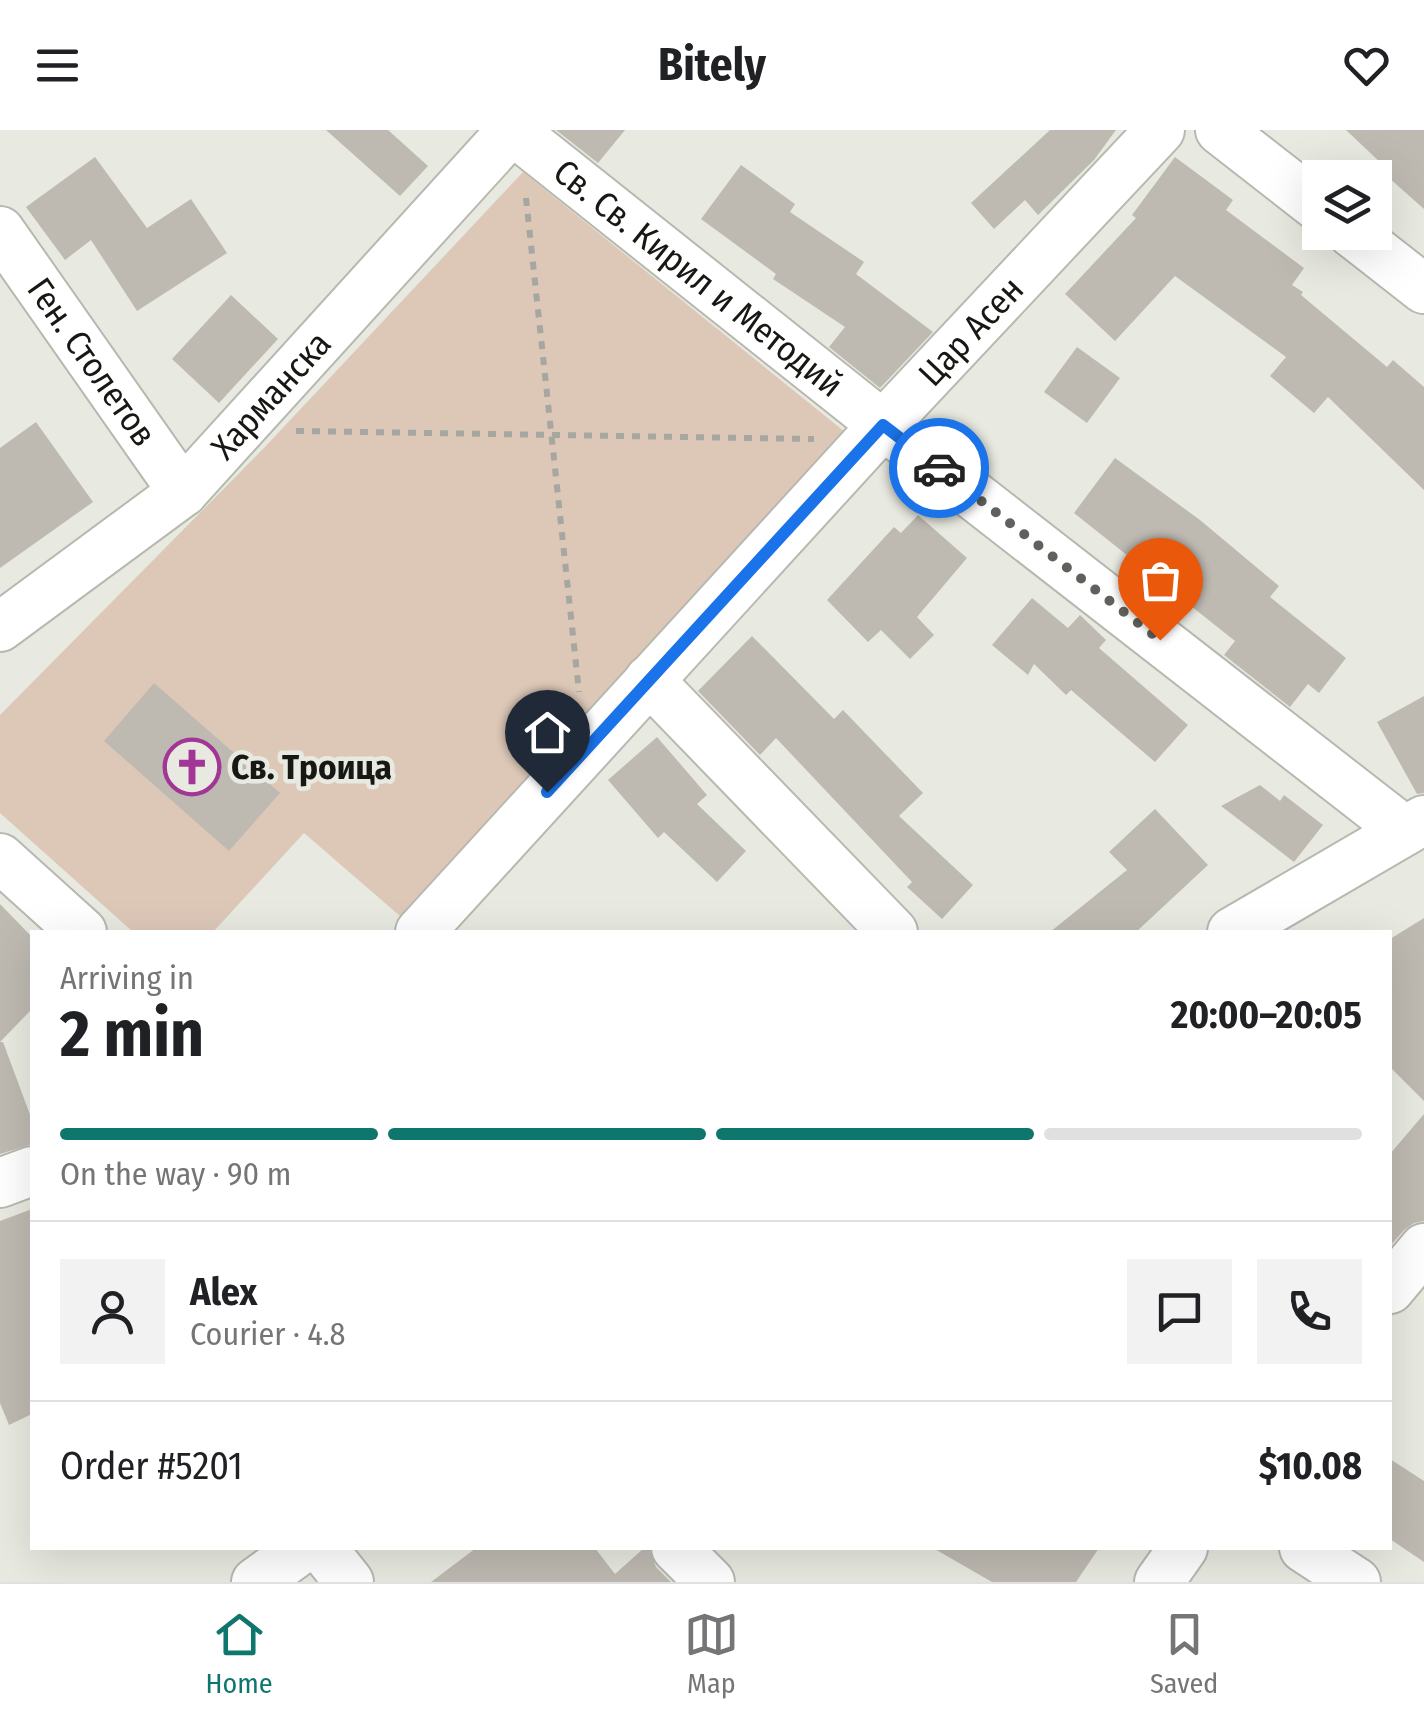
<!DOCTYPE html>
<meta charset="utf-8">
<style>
body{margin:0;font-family:"Fira Sans Condensed",sans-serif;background:#f2f2f2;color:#202124;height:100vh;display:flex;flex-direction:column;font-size:38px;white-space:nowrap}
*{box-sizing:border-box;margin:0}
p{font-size:32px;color:#757577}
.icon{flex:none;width:55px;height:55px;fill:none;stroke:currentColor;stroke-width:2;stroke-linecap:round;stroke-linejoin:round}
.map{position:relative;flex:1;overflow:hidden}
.sheet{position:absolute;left:30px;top:800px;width:1362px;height:620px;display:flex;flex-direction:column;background:#fff;border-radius:0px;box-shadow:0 10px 40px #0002}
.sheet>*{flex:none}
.tools{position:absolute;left:1302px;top:30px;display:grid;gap:20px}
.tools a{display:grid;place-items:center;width:90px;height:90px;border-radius:0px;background:#fff;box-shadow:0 10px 40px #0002;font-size:50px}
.pin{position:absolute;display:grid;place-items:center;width:85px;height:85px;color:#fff;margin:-102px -42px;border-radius:50% 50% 50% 0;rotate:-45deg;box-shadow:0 0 10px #0007}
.pin .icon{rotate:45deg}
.courier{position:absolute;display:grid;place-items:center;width:100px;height:100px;margin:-50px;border:8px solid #1a73e8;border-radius:50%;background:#fff;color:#222;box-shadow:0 2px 12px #0007}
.headline em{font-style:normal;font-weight:700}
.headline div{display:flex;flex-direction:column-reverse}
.headline{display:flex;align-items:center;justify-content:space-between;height:170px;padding:0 30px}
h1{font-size:65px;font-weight:700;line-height:75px}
.bar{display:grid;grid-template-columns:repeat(4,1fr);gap:15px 10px;align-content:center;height:120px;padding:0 30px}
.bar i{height:12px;border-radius:8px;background:#e0e0e0}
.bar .selected{background:#0f766e}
.bar p{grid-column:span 4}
.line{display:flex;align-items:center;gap:25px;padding:0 30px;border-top:2px solid #e0e0e0}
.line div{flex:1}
.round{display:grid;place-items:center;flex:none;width:105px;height:105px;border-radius:0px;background:#f2f2f2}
header{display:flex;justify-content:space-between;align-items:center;height:130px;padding:0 30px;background:#fff;font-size:45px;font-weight:700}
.dock{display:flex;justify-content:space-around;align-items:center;height:140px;border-top:2px solid #e0e0e0;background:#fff;font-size:28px;color:#757577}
.dock a{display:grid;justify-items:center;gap:5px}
.dock .selected{color:#0f766e}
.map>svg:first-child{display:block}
</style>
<header><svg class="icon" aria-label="menu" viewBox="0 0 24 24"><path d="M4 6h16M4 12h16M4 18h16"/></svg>Bitely<svg class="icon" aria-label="heart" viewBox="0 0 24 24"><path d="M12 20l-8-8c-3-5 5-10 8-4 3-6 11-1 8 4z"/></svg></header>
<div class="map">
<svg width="1424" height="1452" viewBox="0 0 1424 1452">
<rect width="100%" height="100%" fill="#e8eae1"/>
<!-- green -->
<path fill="#ddc8b8" d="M523 42 855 310 415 799 304 703 213 802H133L0 683V585L263 319Z"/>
<!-- building -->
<g fill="#bebab2">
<path d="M326 0H388L428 36 400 66Z"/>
<path d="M556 0H625L598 33Z"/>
<path d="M1050 0H1116L1094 30 1038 85 1025 70 994 99 971 73Z"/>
<path d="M1346 0H1424V79L1379 39 1383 35Z"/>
<path d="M95 27 147 98 191 69 227 123 137 181 91 110 65 130 26 77Z"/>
<path d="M1175 27 1233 70 1226 80 1304 138 1292 155 1303 162 1301 165 1387 237 1393 230 1424 257V360L1328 267 1314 283 1270 246 1286 227 1175 146 1115 211 1065 164 1136 88 1132 85Z"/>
<path d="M741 35 795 74 790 82 864 132 856 144 933 202 880 258 829 217 845 197 773 149 776 144 701 89Z"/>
<path d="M231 165 278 209 219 273 172 229Z"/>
<path d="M1077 217 1120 248 1087 293 1044 262Z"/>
<path d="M36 292 93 372 0 438V318Z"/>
<path d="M1115 328 1200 390 1279 456 1270 467 1346 528 1319 563 1308 554 1290 577 1224 525 1235 511 1074 383Z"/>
<path d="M918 385 967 428 917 487 934 505 910 529 881 500 868 512 827 470 894 397 901 403Z"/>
<path d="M1032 468 1068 498 1080 485 1106 510 1099 518 1188 595 1155 632 1071 560 1066 565 1034 534 1028 545 992 515Z"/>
<path d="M752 506 834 589 843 580 923 663 899 686 973 755 942 789 907 757 912 752 776 608 760 625 698 561Z"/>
<path d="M154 553 280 663 229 721 104 611Z"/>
<path d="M1424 566V663L1417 664 1377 592Z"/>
<path d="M657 607 707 665 697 674 746 721 717 752 664 702 658 708 608 650Z"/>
<path d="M1260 655 1280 671 1284 665 1323 695 1294 732 1221 676Z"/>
<path d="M1155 679 1208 735 1136 802H1050L1127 740 1109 722Z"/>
<path d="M0 774 32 807V879L0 912Z"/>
<path d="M1424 788V971L1390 937V809Z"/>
<path d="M0 912H3L32 990V1014L0 1024Z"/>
<path d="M1424 984V1091L1414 1093 1404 1100 1390 1116V1024Z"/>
<path d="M32 1079V1284L9 1295 0 1273V1091Z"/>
<path d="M1390 1329 1424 1351V1432L1390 1409Z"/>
<path d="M476 1418H595L615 1444 644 1418H649L656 1437 671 1452H431Z"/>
<path d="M933 1418H1099L1076 1452H992Z"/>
</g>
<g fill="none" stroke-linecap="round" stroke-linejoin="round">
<!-- street casing -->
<g stroke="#b7b9b0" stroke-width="52">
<g id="street">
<path id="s1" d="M512 0 883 295 1405 701"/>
<path d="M1220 0 1320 78"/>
<path id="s2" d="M0 101 183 362"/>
<path d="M1351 102 1424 159"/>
<path id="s3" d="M0 497 183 362 512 0"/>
<path d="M649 550 893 802"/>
<path d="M0 728 82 802"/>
<path id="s4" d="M420 802 883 295 1160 0"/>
<path d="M1232 802 1424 690"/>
<path d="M0 1053 32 1041"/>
<path d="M1390 1159 1424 1118"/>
<path d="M322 1418 349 1452"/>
<path d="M676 1418 710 1452"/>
<path d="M1304 1418 1356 1452"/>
<path d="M256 1452 303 1418"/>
<path d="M1159 1452 1183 1418"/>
</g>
</g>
<!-- path -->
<g stroke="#a6a7a0" stroke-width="6" stroke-dasharray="8 8" stroke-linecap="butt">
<path d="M526 68 579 562"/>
<path d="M296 301 814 309"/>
</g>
<!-- street -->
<use href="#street" stroke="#fff" stroke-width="48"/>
</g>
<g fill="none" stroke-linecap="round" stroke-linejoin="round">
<!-- done -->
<path stroke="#60615c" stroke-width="10" stroke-dasharray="0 18" d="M939 338 1160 510"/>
<!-- route -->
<path stroke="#1a73e8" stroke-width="12" d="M547 662 883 295 939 338"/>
</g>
<!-- icons -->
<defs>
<g id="church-ring" transform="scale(2.875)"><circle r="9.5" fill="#e8eae1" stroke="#a23595" stroke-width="1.5"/><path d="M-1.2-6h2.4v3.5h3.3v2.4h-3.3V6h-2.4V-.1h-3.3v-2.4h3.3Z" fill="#a23595"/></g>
</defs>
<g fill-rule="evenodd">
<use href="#church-ring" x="192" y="637"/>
</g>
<g text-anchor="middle" stroke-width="9" stroke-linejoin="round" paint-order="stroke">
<!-- street labels -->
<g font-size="35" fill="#171714" stroke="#e8eae1">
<text dy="12" stroke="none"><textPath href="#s1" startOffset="238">Св. Св. Кирил и Методий</textPath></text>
<text dy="12" stroke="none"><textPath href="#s4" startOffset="815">Цар Асен</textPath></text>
<text dy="12" stroke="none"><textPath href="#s2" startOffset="160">Ген. Столетов</textPath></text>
<text dy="12" stroke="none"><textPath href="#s3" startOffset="358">Харманска</textPath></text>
</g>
<!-- poi labels -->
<g font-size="35" font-weight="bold" fill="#171714" stroke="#e8eae1" text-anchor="start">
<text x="231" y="649">Св. Троица</text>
</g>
</g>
</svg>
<div class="tools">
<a><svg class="icon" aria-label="layers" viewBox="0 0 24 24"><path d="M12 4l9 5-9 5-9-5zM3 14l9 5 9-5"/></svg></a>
</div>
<div class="pin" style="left:1160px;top:510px;background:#ea580c"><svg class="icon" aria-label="bag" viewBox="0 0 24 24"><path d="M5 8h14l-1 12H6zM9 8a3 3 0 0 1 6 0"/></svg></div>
<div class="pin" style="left:547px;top:662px;background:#1f2937"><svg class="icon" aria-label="home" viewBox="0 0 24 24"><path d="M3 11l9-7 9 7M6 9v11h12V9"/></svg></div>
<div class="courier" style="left:939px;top:338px"><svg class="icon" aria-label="car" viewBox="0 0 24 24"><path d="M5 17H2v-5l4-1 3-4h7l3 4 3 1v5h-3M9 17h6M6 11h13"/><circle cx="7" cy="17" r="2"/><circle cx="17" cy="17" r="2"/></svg></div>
<section class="sheet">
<div class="headline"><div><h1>2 min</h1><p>Arriving in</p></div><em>20:00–20:05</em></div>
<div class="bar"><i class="selected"></i><i class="selected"></i><i class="selected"></i><i></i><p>On the way · 90 m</p></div>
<div class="line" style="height:180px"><a class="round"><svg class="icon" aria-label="person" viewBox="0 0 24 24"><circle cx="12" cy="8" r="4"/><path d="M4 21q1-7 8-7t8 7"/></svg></a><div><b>Alex</b><p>Courier · 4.8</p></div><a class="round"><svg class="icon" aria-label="chat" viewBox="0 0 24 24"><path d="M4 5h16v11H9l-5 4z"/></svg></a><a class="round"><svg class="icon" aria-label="phone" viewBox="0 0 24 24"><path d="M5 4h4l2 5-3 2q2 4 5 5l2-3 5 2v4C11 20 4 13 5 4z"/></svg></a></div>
<div class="line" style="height:130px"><div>Order #5201</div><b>$10.08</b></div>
</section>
</div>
<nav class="dock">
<a class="selected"><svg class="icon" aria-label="home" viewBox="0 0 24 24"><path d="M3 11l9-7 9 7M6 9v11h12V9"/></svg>Home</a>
<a><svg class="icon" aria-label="map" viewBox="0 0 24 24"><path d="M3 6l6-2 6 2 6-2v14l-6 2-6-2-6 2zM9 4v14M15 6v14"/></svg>Map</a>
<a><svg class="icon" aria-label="saved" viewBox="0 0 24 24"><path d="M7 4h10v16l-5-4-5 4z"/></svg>Saved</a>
</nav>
